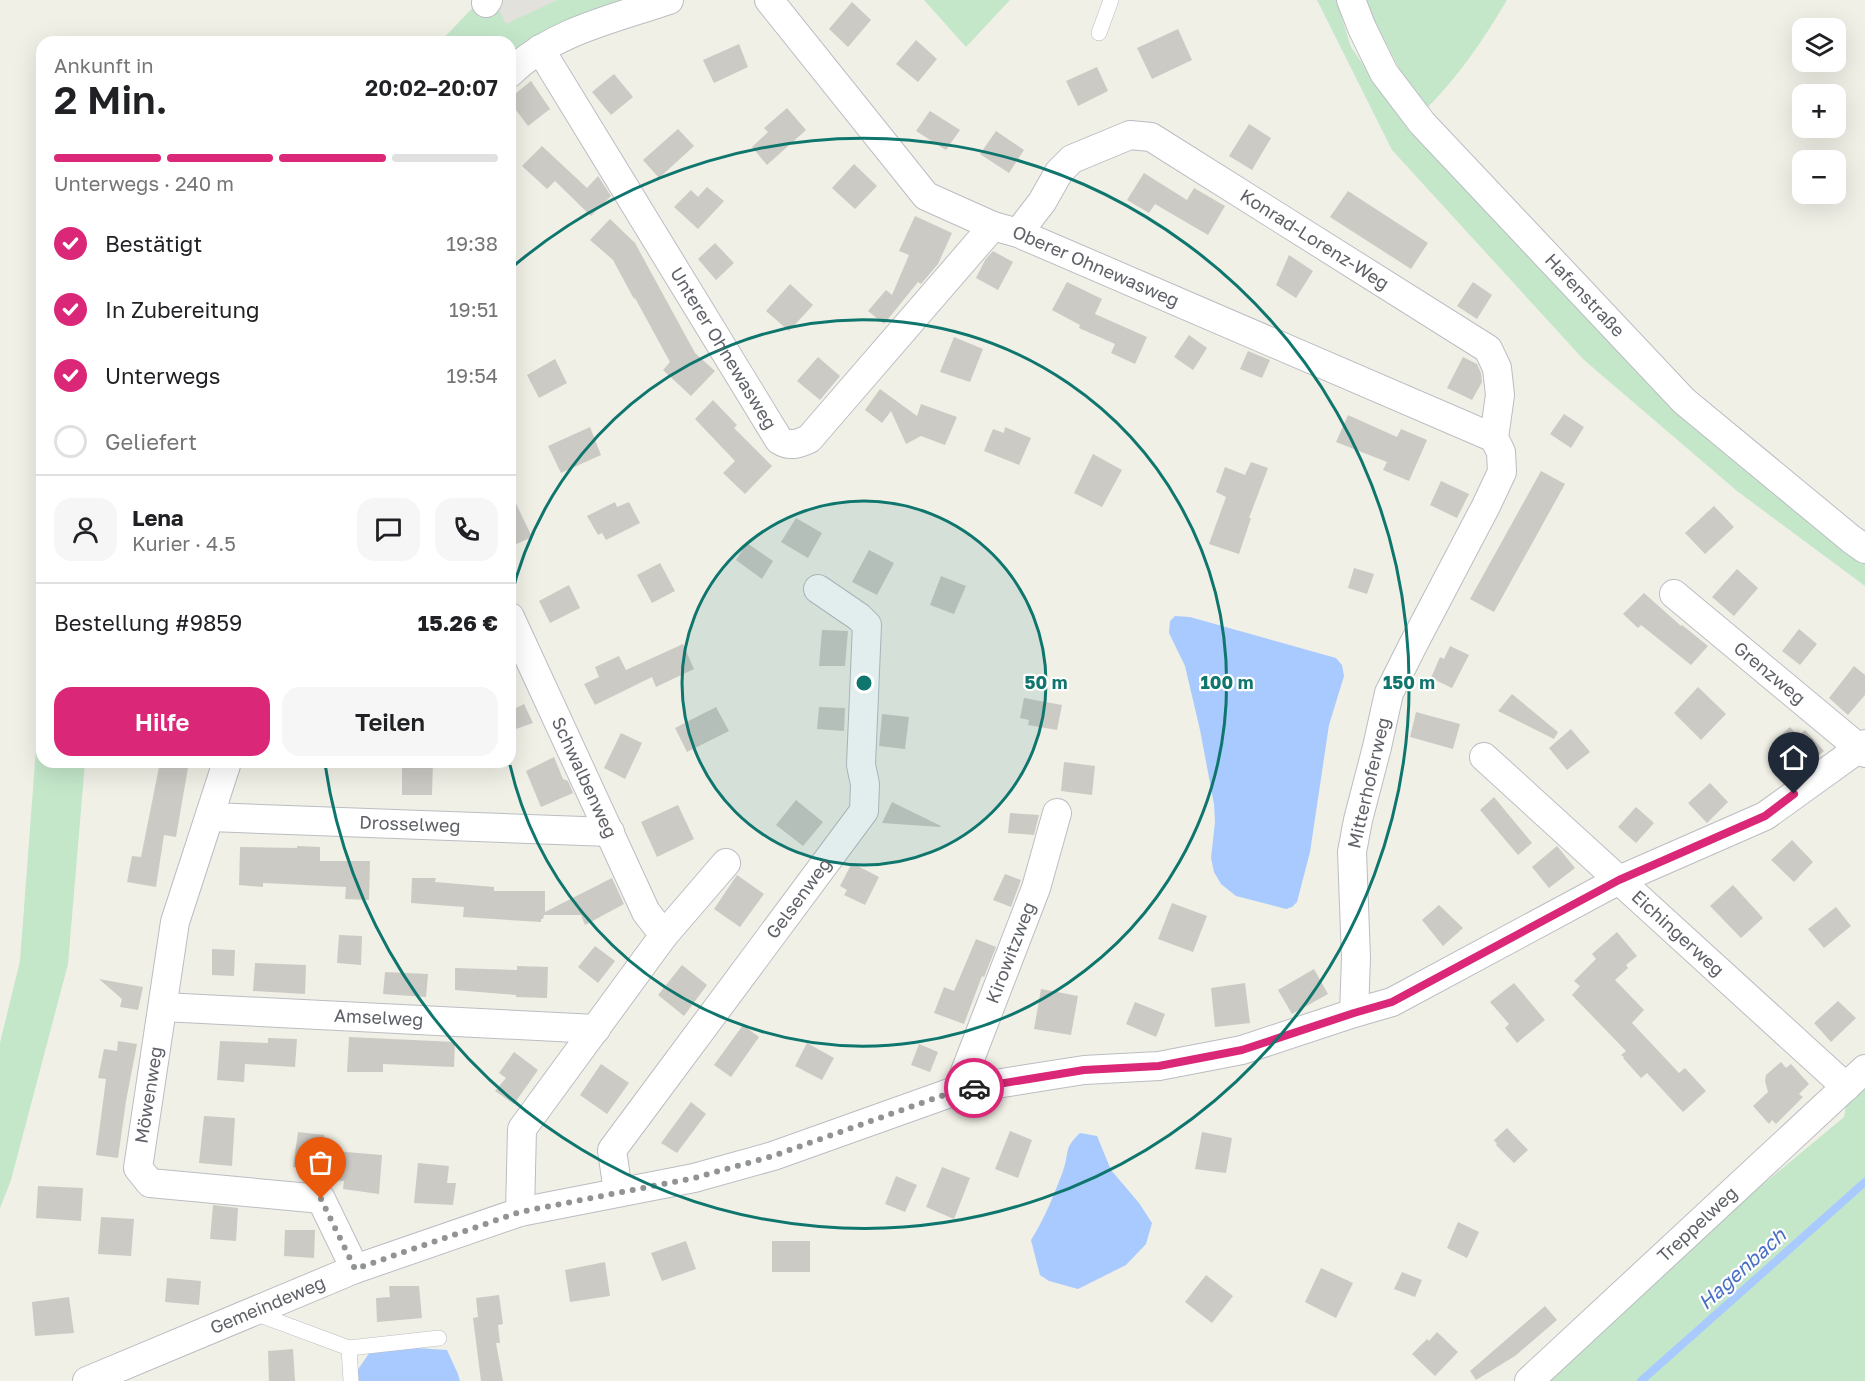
<!DOCTYPE html>
<html lang="de">
<meta charset="utf-8">
<style>
body{margin:0;font-family:"Golos Text",sans-serif;background:#f6f6f6;color:#202124;height:100vh;display:flex;flex-direction:column;font-size:22px;white-space:nowrap}
*{box-sizing:border-box;margin:0}
p{font-size:20px;color:#757577}
.icon{flex:none;width:33px;height:33px;fill:none;stroke:currentColor;stroke-width:2;stroke-linecap:round;stroke-linejoin:round}
.map{position:relative;flex:1;overflow:hidden}
.sheet{position:absolute;left:36px;top:36px;width:480px;height:732px;display:flex;flex-direction:column;background:#fff;border-radius:18px;box-shadow:0 6px 24px #0002}
.sheet>*{flex:none}
.buttons{position:absolute;left:1792px;top:18px;display:grid;gap:12px}
.buttons a{display:grid;place-items:center;width:54px;height:54px;border-radius:12px;background:#fff;box-shadow:0 6px 24px #0002;font-size:30px}
.pin{position:absolute;display:grid;place-items:center;width:51px;height:51px;color:#fff;margin:-62px -26px;border-radius:50% 50% 50% 0;rotate:-45deg;box-shadow:0 0 6px #0007}
.pin .icon{rotate:45deg}
.courier{position:absolute;display:grid;place-items:center;width:60px;height:60px;margin:-30px;border:4px solid #db2777;border-radius:50%;background:#fff;color:#222;box-shadow:0 2px 8px #0007}
.head em{font-style:normal;font-weight:600}
.head div{display:flex;flex-direction:column-reverse}
.head{display:flex;align-items:center;justify-content:space-between;height:102px;padding:0 18px}
h1{font-size:39px;font-weight:600;line-height:45px}
.bar{display:grid;grid-template-columns:repeat(4,1fr);gap:9px 6px;align-content:center;height:72px;padding:0 18px}
.bar i{height:8px;border-radius:4px;background:#e0e0e0}
.bar .current{background:#db2777}
.bar p{grid-column:span 4}
.line{display:flex;align-items:center;gap:15px;padding:0 18px;border-top:2px solid #e0e0e0}
.line div{flex:1}
.round{display:grid;place-items:center;flex:none;width:63px;height:63px;border-radius:18px;background:#f6f6f6}
ol{padding:0 18px;list-style:none}
li{display:flex;align-items:center;gap:18px;height:66px}
li p{margin-inline-start:auto}
li .icon{padding:6px;border-radius:50%;background:#db2777;color:#fff;stroke-width:4}
li:last-child{color:#757577}
li i{width:33px;height:33px;border:3px solid #e0e0e0;border-radius:50%}
.button{display:flex;gap:12px;margin-top:auto;padding:12px 18px}
.button a{flex:1;height:69px;border-radius:18px;background:#db2777;color:#fff;font-size:24px;font-weight:600;line-height:69px;text-align:center}
.button a+a{background:#f6f6f6;color:#202124}
.map>svg:first-child{display:block}
</style>
<div class="map">
<svg width="1865" height="1381" viewBox="0 0 1865 1381">
<rect width="100%" height="100%" fill="#f0f0e7"/>
<!-- industrial -->
<path fill="#e2e1db" d="M500 0H557L506 25 497 6Z"/>
<!-- green -->
<g fill="#c4e7ca">
<path d="M557 0H650L510 65V42H440L478 2 497 6 506 24Z"/>
<path d="M924 0H1010L966 47Z"/>
<path d="M1317 0H1336L1351 47 1410 132 1669 398 1865 563V586L1737 491 1584 360 1392 150Z"/>
<path d="M1366 0H1507C1484 39 1458 77 1426 109L1403 76 1369 10Z"/>
<path d="M42 703V762H85L68 964 11 1180 0 1208V1043L20 961 36 749Z"/>
<path d="M1865 1084V1381H1548L1700 1237 1844 1117 1847 1100Z"/>
</g>
<!-- water -->
<g fill="#a8caff">
<path d="M1175 616 1190 617 1336 658 1342 665 1344 676 1329 725 1310 852 1297 902 1292 907 1286 909 1236 896 1221 884 1214 872 1211 858 1215 822 1214 804 1200 730 1185 666 1169 633 1170 621Z"/>
<path d="M1080 1133 1097 1136 1111 1170 1139 1203 1152 1223 1146 1244 1126 1265 1078 1289 1049 1281 1040 1275 1031 1240C1045 1218 1054 1195 1063 1171 1070 1151 1063 1149 1080 1133Z"/>
<path d="M402 1347 447 1350 458 1374 460 1381H359L357 1371 370 1352Z"/>
</g>
<g fill="none" stroke-linecap="round" stroke-linejoin="round">
<!-- stream -->
<path stroke="#a8caff" stroke-width="8" d="M1641 1381 1865 1182"/>
</g>
<!-- building -->
<g fill="#cccac4">
<path d="M852 2 871 20 848 47 829 29Z"/>
<path d="M1178 29 1192 60 1152 79 1137 48Z"/>
<path d="M916 40 937 59 918 82 896 64Z"/>
<path d="M739 44 748 67 714 83 703 60Z"/>
<path d="M1097 67 1108 91 1078 106 1066 81Z"/>
<path d="M614 74 633 97 611 115 592 92Z"/>
<path d="M531 81 550 109 528 126 510 102V98Z"/>
<path d="M787 108 806 130 767 165 752 147 768 132 764 128Z"/>
<path d="M930 111 960 130 946 150 916 131Z"/>
<path d="M1249 124 1271 138 1252 170 1229 156Z"/>
<path d="M678 129 694 146 659 178 643 160Z"/>
<path d="M996 131 1024 150 1009 173 980 154Z"/>
<path d="M542 146 587 188 598 176 611 196 591 216 555 181 547 189 522 166Z"/>
<path d="M854 164 877 186 855 209 832 188Z"/>
<path d="M1144 173 1187 200 1194 188 1225 206 1208 235 1155 204 1149 213 1127 200Z"/>
<path d="M707 187 724 201 698 229 674 207 691 190 698 197Z"/>
<path d="M1348 191 1428 243 1411 269 1330 217Z"/>
<path d="M915 216 952 233 938 264 921 284 918 282 884 324 868 311 886 290 892 295 909 255 899 251Z"/>
<path d="M610 219 635 243 695 353 715 371 691 396 663 370 670 362 635 298 634 299 613 260 590 240Z"/>
<path d="M715 243 734 263 716 280 698 259Z"/>
<path d="M993 251 1013 262 998 290 976 278 985 260Z"/>
<path d="M1289 255 1313 271 1296 298 1276 285Z"/>
<path d="M1067 282 1102 299 1095 314 1147 337 1135 364 1111 353 1115 344 1079 328 1080 325 1052 310Z"/>
<path d="M1473 282 1492 295 1477 319 1457 306Z"/>
<path d="M790 284 813 305 789 331 766 311Z"/>
<path d="M1189 335 1207 348 1193 370 1174 357Z"/>
<path d="M954 337 983 349 970 382 940 372Z"/>
<path d="M1248 351 1270 360 1262 378 1240 369Z"/>
<path d="M818 357 840 376 820 400 797 381Z"/>
<path d="M1463 357 1477 364 1481 373 1482 382 1472 400 1447 388Z"/>
<path d="M555 359 567 383 539 398 527 375Z"/>
<path d="M880 389 917 416 921 404 957 417 945 445 921 436 906 444 891 411 882 423 865 410Z"/>
<path d="M713 400 737 425 734 428 772 466 745 494 723 473 735 461 695 419Z"/>
<path d="M1564 414 1584 427 1571 448 1550 434Z"/>
<path d="M1348 415 1397 437 1401 429 1427 440 1409 481 1383 470 1387 462 1336 442Z"/>
<path d="M590 427 601 455 561 473 548 446Z"/>
<path d="M1005 427 1031 438 1019 465 984 451 993 429 1004 433Z"/>
<path d="M1093 454 1122 470 1102 507 1074 493Z"/>
<path d="M1251 462 1268 468 1249 518H1251L1239 554 1209 544 1226 497 1216 492 1225 467 1245 475Z"/>
<path d="M1541 471 1565 484 1494 612 1470 599Z"/>
<path d="M1441 481 1469 494 1457 518 1430 505Z"/>
<path d="M510 491 532 537 510 547Z"/>
<path d="M615 502 617 507 629 502 640 523 606 540 602 533 598 535 587 516Z"/>
<path d="M1714 506 1734 527 1705 554 1685 533Z"/>
<path d="M796 518 822 533 808 558 781 542Z"/>
<path d="M747 543 773 561 762 579 736 560Z"/>
<path d="M869 550 894 563 877 595 852 582Z"/>
<path d="M660 563 675 591 652 603 637 575Z"/>
<path d="M1354 568 1374 574 1367 594 1348 588Z"/>
<path d="M1737 569 1758 588 1734 616 1712 597Z"/>
<path d="M941 576 966 586 954 614 930 605Z"/>
<path d="M569 585 580 608 550 623 539 601Z"/>
<path d="M1644 593 1681 626 1682 625 1708 646 1691 665 1641 625 1638 628 1623 614Z"/>
<path d="M1799 629 1817 644 1800 665 1782 651Z"/>
<path d="M822 630 848 631 845 666H819Z"/>
<path d="M683 644 694 669 656 687 652 677 595 705 584 684 599 677 595 667 619 656 626 670Z"/>
<path d="M1450 646 1469 655 1452 688 1431 678 1440 657 1444 659Z"/>
<path d="M1854 666 1865 675V695L1848 715 1829 698Z"/>
<path d="M1698 687 1726 714 1701 740 1674 713Z"/>
<path d="M1512 694 1558 732 1554 739 1498 711Z"/>
<path d="M1024 698 1062 705 1057 730 1028 725 1029 720 1020 718Z"/>
<path d="M524 704 533 723 510 731V711Z"/>
<path d="M716 707 729 731 687 752 675 728Z"/>
<path d="M819 707 845 708 844 731 817 729Z"/>
<path d="M1416 712 1460 724 1453 749 1410 737Z"/>
<path d="M882 714 909 717 905 749 879 746Z"/>
<path d="M1790 727 1798 736 1805 730 1824 751 1805 766 1793 752 1789 754 1776 739Z"/>
<path d="M1571 729 1590 752 1567 770 1549 748Z"/>
<path d="M621 733 642 743 625 779 604 768Z"/>
<path d="M554 757 563 779 568 781 573 793 541 807 526 771Z"/>
<path d="M160 762H189L176 837 164 835 156 887 127 882 132 856 141 857Z"/>
<path d="M402 762H433L432 795H402Z"/>
<path d="M1064 762 1095 766 1092 795 1061 791Z"/>
<path d="M1710 783 1728 802 1707 823 1688 803Z"/>
<path d="M1494 797 1532 843 1518 855 1480 810Z"/>
<path d="M796 800 823 822 803 846 776 825Z"/>
<path d="M892 802 941 826 940 827 882 823Z"/>
<path d="M678 805 694 839 657 857 641 822Z"/>
<path d="M1636 807 1654 823 1636 843 1618 827Z"/>
<path d="M1010 813 1039 815 1034 835 1008 833Z"/>
<path d="M1792 840 1813 862 1794 882 1771 860Z"/>
<path d="M297 846 320 847V861H370L369 900 345 899 346 887 263 883V887L239 885 240 847 297 848Z"/>
<path d="M1557 846 1575 868 1549 888 1532 867Z"/>
<path d="M852 863 879 877 865 905 844 895 847 890 840 886Z"/>
<path d="M1005 874 1021 880 1011 907 993 900Z"/>
<path d="M737 875 764 894 740 927 714 909Z"/>
<path d="M412 878H436L435 882 494 887V891H545V912L612 878 624 904 585 925 581 915H544L543 919H541V922L463 917 464 907 411 903Z"/>
<path d="M1733 885 1763 918 1741 938 1710 906Z"/>
<path d="M1172 903 1207 916 1193 952 1158 939Z"/>
<path d="M1439 905 1463 928 1443 946 1422 920Z"/>
<path d="M1836 907 1851 926 1824 948 1808 929Z"/>
<path d="M1617 932 1637 956 1626 965 1628 968 1615 980 1644 1010 1632 1023 1679 1073 1685 1068 1706 1091 1683 1112 1647 1073 1641 1078 1623 1058 1624 1057 1621 1055 1626 1051 1572 995 1580 986 1574 981 1596 959 1592 954Z"/>
<path d="M339 935 362 936 361 965 337 963Z"/>
<path d="M976 939 996 947 984 977 982 976 964 1024 934 1013 944 987 954 991Z"/>
<path d="M595 946 615 961 598 983 578 967Z"/>
<path d="M212 949 235 950 234 976 212 975Z"/>
<path d="M255 963 306 965 305 994 253 991Z"/>
<path d="M682 965 707 985 684 1016 658 995Z"/>
<path d="M517 966 548 967 547 998 516 997V995L455 990V968L517 970Z"/>
<path d="M1314 969 1328 994 1292 1014 1278 990Z"/>
<path d="M385 972 428 974 426 997 383 994Z"/>
<path d="M99 979 143 987 138 1010 120 1007 122 999Z"/>
<path d="M1245 983 1250 1023 1215 1027 1211 988Z"/>
<path d="M1514 983 1545 1020 1517 1043 1505 1028 1509 1024 1490 1002Z"/>
<path d="M1041 989 1078 996 1071 1035 1034 1029Z"/>
<path d="M1838 1001 1856 1018 1831 1042 1814 1023Z"/>
<path d="M1135 1002 1165 1014 1156 1037 1126 1024Z"/>
<path d="M743 1025 759 1037 731 1077 714 1065Z"/>
<path d="M349 1037 455 1042 454 1067 383 1064V1072H347Z"/>
<path d="M268 1038 297 1039 295 1067 245 1064 244 1082 217 1080 220 1041 268 1043Z"/>
<path d="M118 1041 137 1044 126 1101 118 1158 96 1155 106 1079 98 1078 104 1049 117 1051Z"/>
<path d="M807 1043 834 1058 822 1080 795 1066Z"/>
<path d="M919 1044 938 1052 930 1072 911 1065Z"/>
<path d="M514 1052 538 1070 514 1104 495 1091 506 1078 499 1073Z"/>
<path d="M1781 1062 1786 1068 1791 1064 1809 1084 1799 1094 1803 1097 1776 1124 1772 1120 1769 1124 1753 1106 1768 1092 1765 1081 1766 1075Z"/>
<path d="M601 1064 629 1083 607 1114 580 1095Z"/>
<path d="M691 1102 706 1114 677 1153 661 1143Z"/>
<path d="M204 1116 235 1118 232 1166 199 1163Z"/>
<path d="M1507 1128 1528 1150 1514 1163 1496 1145 1497 1144 1494 1140Z"/>
<path d="M1010 1131 1032 1140 1018 1178 995 1169Z"/>
<path d="M298 1132 324 1135 322 1150 382 1155 379 1194 343 1189 344 1181 299 1178 301 1168 293 1167Z"/>
<path d="M1202 1132 1232 1138 1226 1173 1195 1169Z"/>
<path d="M418 1163 449 1166 447 1183H456L453 1205 414 1203Z"/>
<path d="M942 1167 970 1178 954 1219 926 1207Z"/>
<path d="M896 1176 917 1185 905 1212 885 1204Z"/>
<path d="M38 1186 83 1188 81 1221 36 1218Z"/>
<path d="M213 1205 238 1208 236 1241 210 1239Z"/>
<path d="M101 1217 134 1219 131 1256 98 1254Z"/>
<path d="M1458 1222 1479 1232 1467 1258 1447 1248Z"/>
<path d="M285 1230H315L314 1258 284 1256Z"/>
<path d="M686 1241 696 1269 662 1281 651 1253Z"/>
<rect x="772" y="1241" width="38" height="31"/>
<path d="M605 1262 610 1296 570 1302 565 1270Z"/>
<path d="M1321 1268 1353 1283 1336 1318 1305 1302Z"/>
<path d="M1402 1272 1422 1280 1415 1297 1394 1289Z"/>
<path d="M1206 1275 1233 1296 1212 1323 1185 1302Z"/>
<path d="M167 1278 201 1281 199 1305 165 1302Z"/>
<path d="M389 1286H419L422 1318 377 1322 376 1298 390 1297Z"/>
<path d="M499 1295 503 1324 498 1325 500 1343H496L503 1381H481L473 1318 478 1317 476 1298Z"/>
<path d="M69 1297 74 1333 35 1336 32 1302Z"/>
<path d="M1545 1306 1557 1320 1515 1356 1476 1380 1470 1371Z"/>
<path d="M1437 1332 1458 1352 1435 1376 1412 1354 1427 1339 1429 1341Z"/>
<path d="M293 1349 295 1381H269L268 1351Z"/>
</g>
<g fill="none" stroke-linecap="round" stroke-linejoin="round">
<!-- service casing -->
<g stroke="#bbbdc2" stroke-width="16">
<g id="service">
<path d="M1099 33 1111 0"/>
<path d="M252 1312 349 1348 439 1338"/>
<path d="M349 1348 351 1381"/>
</g>
</g>
<!-- minor casing -->
<g stroke="#bbbdc2" stroke-width="30">
<g id="minor">
<path id="s1" d="M769 0 926 196 993 226 1018 233 1494 438"/>
<path id="s2" d="M1351 0 1362 28 1384 73 1422 123 1684 401 1851 539 1865 549"/>
<path d="M486 3 488 0"/>
<path id="s3" d="M540 49 779 440C790 447 798 444 809 439L993 226"/>
<path d="M510 73C551 32 616 18 669 0"/>
<path id="s4" d="M1018 233 1042 202 1059 172 1072 159 1130 135 1151 137 1488 349 1497 368 1500 395 1494 438 1501 452 1502 472 1486 506 1413 645 1389 693 1377 747 1358 820 1352 852 1356 958 1354 1013"/>
<path id="s5" d="M1674 594 1865 753"/>
<path id="s6" d="M510 617 646 912 664 935 522 1129 520 1212"/>
<path id="s7" d="M1484 757 1846 1087"/>
<path d="M227 762 175 922 138 1168 150 1183 321 1199 355 1269"/>
<path id="s8" d="M210 817 610 832"/>
<path d="M664 935 726 863"/>
<path id="s9" d="M163 1007 596 1029"/>
<path id="s10" d="M958 1090 1036 888 1057 813"/>
<path id="s11" d="M618 1192 612 1150 864 811 865 784 861 765 867 625 859 617 818 589"/>
<path id="s12" d="M87 1381 355 1269 520 1212 694 1178 773 1156 958 1090 1084 1070 1159 1066 1242 1050 1354 1013 1392 1002 1619 880 1765 816 1865 744"/>
<path id="s13" d="M1529 1381 1865 1069"/>
</g>
</g>
<!-- service -->
<use href="#service" stroke="#fff" stroke-width="15"/>
<!-- minor -->
<use href="#minor" stroke="#fff" stroke-width="28"/>
</g>
<g fill="none" stroke-linecap="round" stroke-linejoin="round">
<!-- done -->
<path stroke="#919394" stroke-width="6" stroke-dasharray="0 10.8" d="M321 1199 355 1269 520 1212 694 1178 773 1156 958 1090 974 1088"/>
<!-- route -->
<path stroke="#db2777" stroke-width="8" d="M974 1088 1084 1070 1159 1066 1242 1050 1354 1013 1392 1002 1619 880 1765 816 1794 794"/>
</g>
<!-- distance rings -->
<circle cx="864" cy="683" r="182" fill="#0f766e" fill-opacity=".12"/>
<g fill="none" stroke="#0f766e" stroke-width="3">
<circle cx="864" cy="683" r="182"/>
<path d="M510 601A363 363 0 1 1 510 765"/>
<path d="M510 269A545 545 0 1 1 325 764"/>
</g>
<g text-anchor="middle" stroke-width="4.5" stroke-linejoin="round" paint-order="stroke">
<!-- street labels -->
<g font-size="18" fill="#5e6167" stroke="#fff">
<text dy="6" stroke="none"><textPath href="#s4" startOffset="369">Konrad-Lorenz-Weg</textPath></text>
<text dy="6" stroke="none"><textPath href="#s1" startOffset="435">Oberer Ohnewasweg</textPath></text>
<text dy="6" stroke="none"><textPath href="#s2" startOffset="380">Hafenstraße</textPath></text>
<text dy="6" stroke="none"><textPath href="#s3" startOffset="351">Unterer Ohnewasweg</textPath></text>
<text dy="6" stroke="none"><textPath href="#s5" startOffset="124">Grenzweg</textPath></text>
<text dy="6" stroke="none"><textPath href="#s6" startOffset="177">Schwalbenweg</textPath></text>
<text transform="translate(1369 783) rotate(-77)" y="6">Mitterhoferweg</text>
<text dy="6" stroke="none"><textPath href="#s8" startOffset="200">Drosselweg</textPath></text>
<text dy="6" stroke="none"><textPath href="#s11" startOffset="356">Gelsenweg</textPath></text>
<text dy="6" stroke="none"><textPath href="#s7" startOffset="262">Eichingerweg</textPath></text>
<text dy="6" stroke="none"><textPath href="#s10" startOffset="147">Kirowitzweg</textPath></text>
<text dy="6" stroke="none"><textPath href="#s9" startOffset="216">Amselweg</textPath></text>
<text transform="translate(149 1095) rotate(-81)" y="6">Möwenweg</text>
<text dy="6" stroke="none"><textPath href="#s13" startOffset="230">Treppelweg</textPath></text>
<text dy="6" stroke="none"><textPath href="#s12" startOffset="196">Gemeindeweg</textPath></text>
</g>
<!-- water labels -->
<g font-size="20" font-style="italic" fill="#4970c4" stroke="#fff">
<text transform="translate(1742 1269) rotate(-42)" y="7">Hagenbach</text>
</g>
</g>
<circle cx="864" cy="683" r="9" fill="#0f766e" stroke="#fff" stroke-width="3"/>
<g font-size="18" text-anchor="middle" font-weight="bold" fill="#0f766e" stroke="#fff" stroke-width="4.5" stroke-linejoin="round" paint-order="stroke">
<text x="1046" y="689">50 m</text>
<text x="1227" y="689">100 m</text>
<text x="1409" y="689">150 m</text>
</g>
</svg>
<div class="buttons">
<a><svg class="icon" aria-label="layers" viewBox="0 0 24 24"><path d="M12 4l9 5-9 5-9-5zM3 14l9 5 9-5"/></svg></a>
<a>+</a>
<a>−</a>
</div>
<div class="pin" style="left:321px;top:1199px;background:#ea580c"><svg class="icon" aria-label="bag" viewBox="0 0 24 24"><path d="M5 8h14l-1 12H6zM9 8a3 3 0 0 1 6 0"/></svg></div>
<div class="pin" style="left:1794px;top:794px;background:#1f2937"><svg class="icon" aria-label="home" viewBox="0 0 24 24"><path d="M3 11l9-7 9 7M6 9v11h12V9"/></svg></div>
<div class="courier" style="left:974px;top:1088px"><svg class="icon" aria-label="car" viewBox="0 0 24 24"><path d="M5 17H2v-5l4-1 3-4h7l3 4 3 1v5h-3M9 17h6M6 11h13"/><circle cx="7" cy="17" r="2"/><circle cx="17" cy="17" r="2"/></svg></div>
<section class="sheet">
<div class="head"><div><h1>2 Min.</h1><p>Ankunft in</p></div><em>20:02–20:07</em></div>
<div class="bar"><i class="current"></i><i class="current"></i><i class="current"></i><i></i><p>Unterwegs · 240 m</p></div>
<ol>
<li><svg class="icon" aria-label="check" viewBox="0 0 24 24"><path d="M5 12l5 5 9-10"/></svg>Bestätigt<p>19:38</p></li>
<li><svg class="icon" aria-label="check" viewBox="0 0 24 24"><path d="M5 12l5 5 9-10"/></svg>In Zubereitung<p>19:51</p></li>
<li><svg class="icon" aria-label="check" viewBox="0 0 24 24"><path d="M5 12l5 5 9-10"/></svg>Unterwegs<p>19:54</p></li>
<li><i></i>Geliefert</li>
</ol>
<div class="line" style="height:108px"><a class="round"><svg class="icon" aria-label="person" viewBox="0 0 24 24"><circle cx="12" cy="8" r="4"/><path d="M4 21q1-7 8-7t8 7"/></svg></a><div><b>Lena</b><p>Kurier · 4.5</p></div><a class="round"><svg class="icon" aria-label="chat" viewBox="0 0 24 24"><path d="M4 5h16v11H9l-5 4z"/></svg></a><a class="round"><svg class="icon" aria-label="phone" viewBox="0 0 24 24"><path d="M5 4h4l2 5-3 2q2 4 5 5l2-3 5 2v4C11 20 4 13 5 4z"/></svg></a></div>
<div class="line" style="height:78px"><div>Bestellung #9859</div><b>15.26 €</b></div>
<div class="button"><a>Hilfe</a><a>Teilen</a></div>
</section>
</div>
